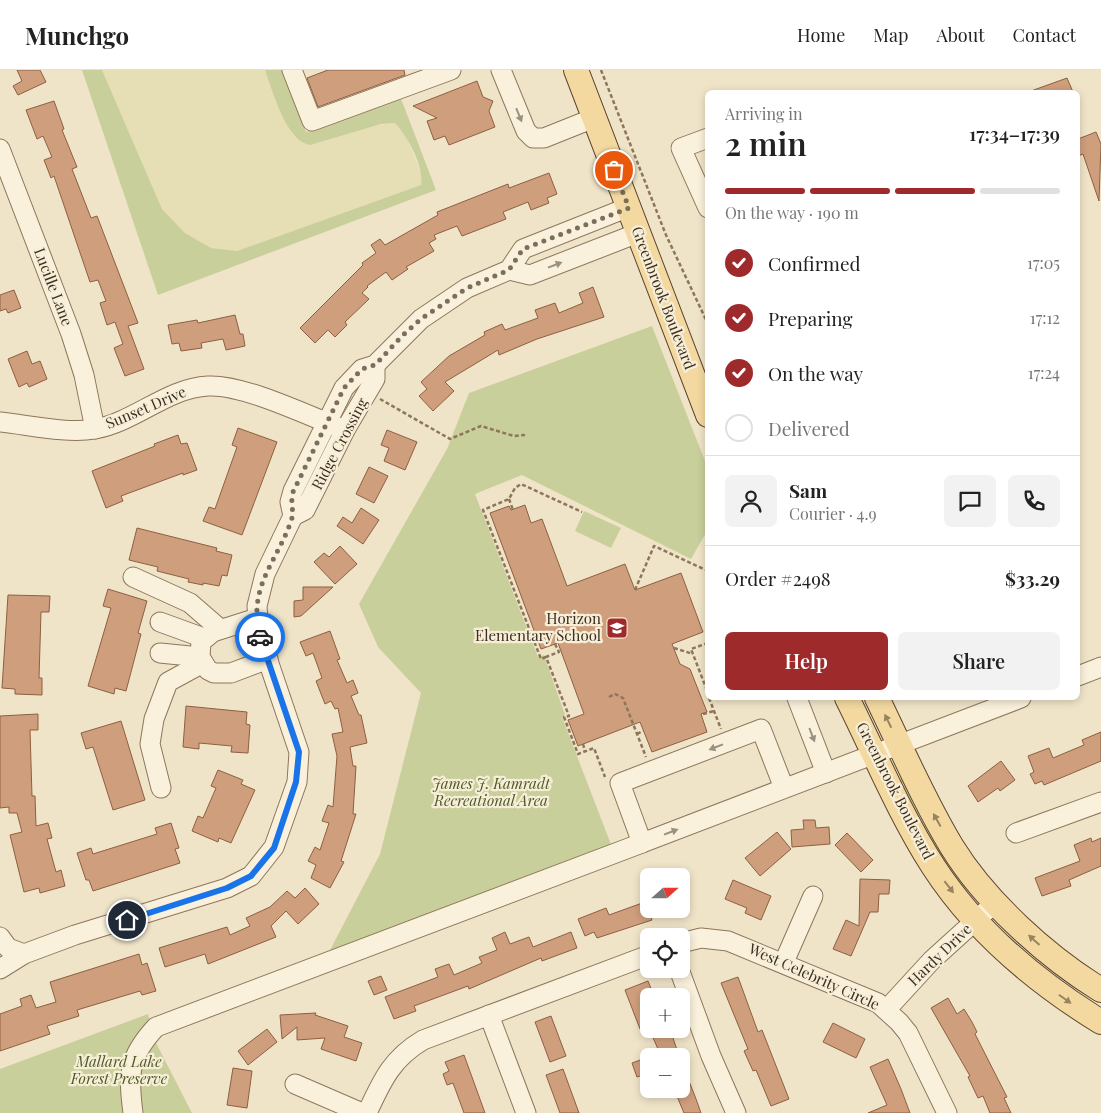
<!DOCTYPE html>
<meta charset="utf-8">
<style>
body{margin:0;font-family:"Playfair Display",serif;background:#f2f2f2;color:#222;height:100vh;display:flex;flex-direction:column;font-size:19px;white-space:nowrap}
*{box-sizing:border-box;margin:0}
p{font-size:16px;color:#767676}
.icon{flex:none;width:28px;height:28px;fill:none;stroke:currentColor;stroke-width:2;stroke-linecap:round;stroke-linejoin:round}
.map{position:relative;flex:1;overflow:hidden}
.sheet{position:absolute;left:705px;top:20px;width:375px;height:610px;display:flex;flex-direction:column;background:#fff;border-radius:8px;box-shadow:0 2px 8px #0003}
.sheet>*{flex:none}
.needle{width:32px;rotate:69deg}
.fabs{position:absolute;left:640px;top:798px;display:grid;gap:10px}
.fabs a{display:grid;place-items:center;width:50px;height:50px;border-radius:8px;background:#fff;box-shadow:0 2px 8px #0003;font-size:25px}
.pin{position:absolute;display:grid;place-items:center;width:42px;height:42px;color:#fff;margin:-21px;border:2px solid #fff;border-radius:50%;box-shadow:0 1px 5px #0007}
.courier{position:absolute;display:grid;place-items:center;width:50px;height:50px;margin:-25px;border:4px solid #1a73e8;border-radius:50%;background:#fff;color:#222;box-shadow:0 1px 6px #0007}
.overview em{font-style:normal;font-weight:600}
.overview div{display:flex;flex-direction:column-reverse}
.overview{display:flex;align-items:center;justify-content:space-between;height:85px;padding:0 20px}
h1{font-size:32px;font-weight:600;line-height:38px}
.bar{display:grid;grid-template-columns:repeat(4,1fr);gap:8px 5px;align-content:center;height:60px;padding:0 20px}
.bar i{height:6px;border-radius:4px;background:#e0e0e0}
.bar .on{background:#9e2a2b}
.bar p{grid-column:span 4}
.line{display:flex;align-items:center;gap:12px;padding:0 20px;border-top:1px solid #e0e0e0}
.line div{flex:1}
.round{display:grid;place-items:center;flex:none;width:52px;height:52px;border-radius:8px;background:#f2f2f2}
ol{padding:0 20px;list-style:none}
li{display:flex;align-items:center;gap:15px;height:55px}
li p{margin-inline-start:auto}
li .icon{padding:5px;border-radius:50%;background:#9e2a2b;color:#fff;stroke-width:4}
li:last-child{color:#767676}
li i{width:28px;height:28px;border:2px solid #e0e0e0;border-radius:50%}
.button{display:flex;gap:10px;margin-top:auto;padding:10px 20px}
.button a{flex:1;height:58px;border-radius:8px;background:#9e2a2b;color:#fff;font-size:20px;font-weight:600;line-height:58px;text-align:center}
.button a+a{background:#f2f2f2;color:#222}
header{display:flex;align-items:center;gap:30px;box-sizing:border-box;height:70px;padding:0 25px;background:#fff;border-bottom:1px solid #e0e0e0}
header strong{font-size:24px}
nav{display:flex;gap:28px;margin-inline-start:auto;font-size:18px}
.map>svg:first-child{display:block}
</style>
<header>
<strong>Munchgo</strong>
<nav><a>Home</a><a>Map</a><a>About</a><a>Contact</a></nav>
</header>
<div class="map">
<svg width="1101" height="1043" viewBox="0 0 1101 1043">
<rect width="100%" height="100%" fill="#f0e4c8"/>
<!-- farmland -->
<path fill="#e6deb5" d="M102 0H265L278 37 294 66 395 53 405 64 422 106 421 115 237 181 211 178 185 163 162 139Z"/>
<!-- green -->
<g fill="#c9cf9b">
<path d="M82 0H102L162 139 185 163 211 178 237 181 421 115C424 96 408 67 395 53L381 54 310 75C286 71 273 22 265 0H283L306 62 400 26 436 120 158 225Z"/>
<path d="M652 256 707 396V461L691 489 522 405 475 424 538 587 544 585 565 645 562 647 612 777 327 886 380 784 421 623 378 577 359 534 447 379 469 323Z"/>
<path d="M584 441 621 458 611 478 575 461Z"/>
<path d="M905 707 970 815 963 821 951 806 897 710Z"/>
<path d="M148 944 155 971 192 1043H0V999Z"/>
</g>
<!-- building -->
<g fill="#cf9f7d" stroke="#8d5f41">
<path d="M17 0H40L46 12 18 25 13 16 22 11Z"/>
<path d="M328 0H404L405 5 318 37 307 8Z"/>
<path d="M1067 8 1073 22H1032L1031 21Z"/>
<path d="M477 11 483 27 493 31 489 41 495 57 449 75 445 66 434 70 427 51 437 48 413 36Z"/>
<path d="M54 31 64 59 62 60 77 97 72 99 91 148 97 146 138 253 128 256 144 299 125 306 114 278 123 274 115 252 107 255 100 233 106 231 98 210 90 212 54 106 51 108 44 90 52 87 43 66 37 69 26 40Z"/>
<path d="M1096 62 1101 74 1099 131 1083 84 1078 86V69Z"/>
<path d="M549 103 557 124 547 128 549 133 531 140 528 132 503 142 506 149 462 166 457 156 434 165 436 169 429 173 434 181 406 197 408 199 392 210 386 202 367 216 368 217 362 223 369 229 345 252 347 255 335 267 328 260 315 273 300 258 363 195 362 193 376 183 371 175 380 169 385 175 438 145 437 142 508 114 509 118Z"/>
<path d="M593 217 604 247 537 269 499 285 498 280 445 312 454 321 433 341 419 326 427 319 421 312 449 286 485 265 484 262 502 254 505 260 538 248 535 240 555 233 559 243 583 233 579 223Z"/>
<path d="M14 220 21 238 8 243 6 239 0 241V225Z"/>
<path d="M235 245 240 264H243L245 276 226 280 223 269 201 273 202 278 181 281 179 273 172 274 168 255 197 250 198 253Z"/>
<path d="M27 281 32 294 40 291 47 309 29 317 27 313 19 317 8 289Z"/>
<path d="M238 358 277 372 242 465 203 451 209 437 215 439 237 377 232 375Z"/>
<path d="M387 360 417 372 405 400 384 391 389 378 381 375Z"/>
<path d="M178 365 181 374 187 373 197 400 183 405V403L121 426 123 431 106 438 92 401 155 376 154 374Z"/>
<path d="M369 397 388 406 374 433 356 424Z"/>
<path d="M525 435 531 453 542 449 567 516 625 494 635 520 681 503 703 562 672 574 680 594 690 599 707 642 701 644 707 662 652 682 640 652 578 676 568 650 584 644 558 573 541 579 490 443 509 436 511 440Z"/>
<path d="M361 438 379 450 363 474 337 456 343 447 352 453Z"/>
<path d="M137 458 217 478 216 481 232 485 227 506 222 505 219 516 203 513V515L188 512 189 509 157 501 158 497 129 490Z"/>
<path d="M340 476 357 494 335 514 314 492 324 483 329 487Z"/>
<path d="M303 517H333L301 546 294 547V531L303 530Z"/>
<path d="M108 519 147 531 138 563 141 564 126 621 115 618 114 624 88 616 111 538 103 536Z"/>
<path d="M8 525 50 526 49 542H41L39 608H42V625L15 624V619L2 618Z"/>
<path d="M330 561 340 589 337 590 347 613 353 610 358 623 351 626 359 645H361L367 673 350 677 353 696H356L353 744H356L341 791 344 792 330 818 311 808 316 795 308 791 315 777 320 780 329 753 322 751 328 735 333 737 337 686 332 664 343 662 338 638 335 639 331 631 325 634 316 611 322 608 313 583 306 586 300 572Z"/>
<path d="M186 636 247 642 246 654 250 655 248 683 231 682 232 676 199 673V679L183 677Z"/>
<path d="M38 644V660H30L32 726H35L36 756 48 753 52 768 47 769 56 802 61 800 65 816 40 823 39 818 24 822 10 765 22 762 17 743H9V737L0 738V646Z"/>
<path d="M121 651 145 730 113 740 93 677 86 679 81 663Z"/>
<path d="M1101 662V691L1044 715 1042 711 1035 714 1030 704 1034 702 1028 686 1049 678 1053 688 1084 675 1082 670Z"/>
<path d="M1001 691 1015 710 1000 721 998 718 978 732 968 716Z"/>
<path d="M218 700 243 710 241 714 255 720 231 773 219 768 218 772 192 761 198 746 203 748 216 718 211 716Z"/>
<path d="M803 750H815L816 758 829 757 830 774 792 777 791 760 804 759Z"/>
<path d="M171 753 179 778 175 779 180 793 93 821 89 810H86L77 783 91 778 93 784 157 764 155 758Z"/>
<path d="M777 762 791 779 760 806 745 788Z"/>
<path d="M847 763 873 790 861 802 835 775Z"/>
<path d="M1091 768 1092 772 1101 768V796L1069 810 1071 816 1042 826 1035 808 1080 791 1074 775Z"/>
<path d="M860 809 890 810 889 824H879L878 842H870L851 886 833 879 846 850 859 856Z"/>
<path d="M733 810 771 826 761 850 745 843 747 838 725 829Z"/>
<path d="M305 818 319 834 298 854 286 841 271 856 276 867 208 894 205 884 165 897 159 878 227 857 230 865 250 856 246 848 270 837 287 821 295 828Z"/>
<path d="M645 832 652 850 597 868 594 862 585 866 578 849 606 838 609 845Z"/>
<path d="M505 862 510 874 529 867 533 877 571 862 577 878 542 891 541 888 469 919 468 916 414 936 416 941 394 949 385 927 438 907 435 899 449 894 454 905 482 893 479 887 497 880 492 868Z"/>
<path d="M139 884 142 895 147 893 156 921 142 925 140 921 77 940 79 946 47 956 50 964 0 981V944L22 936 20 929 31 925 36 938 56 932 50 912Z"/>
<path d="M381 906 387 920 374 925 368 911Z"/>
<path d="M738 907 758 962 762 960 789 1029 771 1036 756 1000 753 1001 744 981 748 979 721 913Z"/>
<path d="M648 911 654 926H649V955L640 959 625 920Z"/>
<path d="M948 928 957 944 964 939 972 952 977 962 975 964 1007 1027 1004 1028 1011 1043H990L983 1026 978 1028 968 1007 970 1006 931 938Z"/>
<path d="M316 943 315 945 348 956 344 967 362 973 356 991 321 979 325 968 297 970V957L282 969 280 945Z"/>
<path d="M551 946 566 986 550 992 535 952Z"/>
<path d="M833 953 865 969 856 988 823 972Z"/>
<path d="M267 959 277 972 248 995 238 981Z"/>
<path d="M663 959H670L679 986H661L651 963Z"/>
<path d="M464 985 485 1043H464L453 1013 447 1015 443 1004 449 1001 445 992Z"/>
<path d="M649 987V1003L637 1007 632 993Z"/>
<path d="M888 989 901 1019 910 1043H868L887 1035 870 997Z"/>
<path d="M682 993 696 1029 701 1043H684L674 1019H681Z"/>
<path d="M233 998 252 1001 247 1038 227 1035Z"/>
<path d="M563 999 579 1043H560L546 1005Z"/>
</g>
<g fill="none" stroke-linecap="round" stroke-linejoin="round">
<!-- minor casing -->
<g stroke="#8d765c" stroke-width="21">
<g id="minor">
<path d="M292 0 312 51 451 0"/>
<path d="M501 0 526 61 533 68H544L594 48"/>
<path d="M708 68 681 78 708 138"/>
<path d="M0 79 71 264 84 305 95 359"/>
<path d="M509 200 530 205 638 163"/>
<path d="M0 352C29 355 67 364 95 359 135 352 167 318 208 316 244 314 311 347 345 360"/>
<path d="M293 446 305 440 345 360 375 309V295"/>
<path d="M133 507 190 533 220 559"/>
<path d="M257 548 213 562 201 572 200 587 208 600 214 603H231L268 589"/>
<path d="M160 552 204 568"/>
<path d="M160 583 200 587"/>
<path d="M1078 606 1101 597"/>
<path d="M797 628 826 703"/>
<path d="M161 718 150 674 154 649 168 612 203 593"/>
<path d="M784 718 761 659 620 713 642 773 1021 628"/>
<path d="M1016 763 1101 732"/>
<path d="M0 867 8 878 24 884"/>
<path d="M681 873 701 868 728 871 878 933 899 952 908 963 947 1043"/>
<path d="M784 892 813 826"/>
<path d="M0 899 24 884 75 865 227 818 251 806 274 777 297 712 299 682 259 564 257 536 265 504 293 446 290 432 293 421 344 318 362 299 375 295 421 249 467 218 509 200 523 179 629 137"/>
<path d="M679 899 711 986 736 1043"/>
<path d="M887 939 932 890 996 832"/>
<path d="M489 945 526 1043"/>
<path d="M295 1014 362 1043"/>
<path d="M133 1043C128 1004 128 987 156 957L642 773"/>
<path d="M367 1043C382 1011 391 989 423 970L649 885"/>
</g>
</g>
<!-- major casing -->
<g stroke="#5b4430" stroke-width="26">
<g id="major">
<path d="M576 0 708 345"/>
<path d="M847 628C875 684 899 743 933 796 975 861 1036 912 1101 952"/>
<path d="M877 628C901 677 923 729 952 777 986 832 1046 886 1101 920"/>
</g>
</g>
<!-- path -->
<g stroke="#8d765c" stroke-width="2.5" stroke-dasharray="4 2.5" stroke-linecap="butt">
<path d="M601 0 666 165 708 254"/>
<path d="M380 329 450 369 481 356 514 366 525 365"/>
<path d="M509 429 513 440"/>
<path d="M635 520 654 476 708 501"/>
<path d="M708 573 691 579 708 623"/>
<path d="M555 574 559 582 546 587 569 646 564 647 578 684 594 678 605 707"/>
<path d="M674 578 693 584"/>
<path d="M546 587 541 589 483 440 509 429 515 418 521 414 582 442"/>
<path d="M609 627 615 624 623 628 646 687"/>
<path d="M709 628 721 659"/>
<path d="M703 644 714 641"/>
<path d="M637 664 643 661"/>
<path d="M583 674 585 681"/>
</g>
<!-- minor -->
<use href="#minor" stroke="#faf1dc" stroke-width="19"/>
<!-- major -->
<use href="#major" stroke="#f3d9a0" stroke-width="24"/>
</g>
<!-- one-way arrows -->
<defs><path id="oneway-solid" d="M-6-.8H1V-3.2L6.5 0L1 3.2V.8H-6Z" transform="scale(1.25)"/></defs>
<g fill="#9c907e">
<use href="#oneway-solid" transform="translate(519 45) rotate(68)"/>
<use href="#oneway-solid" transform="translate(555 195) rotate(-21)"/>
<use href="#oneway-solid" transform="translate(812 665) rotate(69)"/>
<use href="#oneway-solid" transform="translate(716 677) rotate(159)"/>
<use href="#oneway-solid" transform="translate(671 762) rotate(-21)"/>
</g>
<g fill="#988460">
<use href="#oneway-solid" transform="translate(888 651) rotate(-116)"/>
<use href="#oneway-solid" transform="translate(937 750) rotate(-119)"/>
<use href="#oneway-solid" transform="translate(949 817) rotate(52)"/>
<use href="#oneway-solid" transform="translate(1034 870) rotate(-138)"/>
<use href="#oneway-solid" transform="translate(1065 929) rotate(35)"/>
</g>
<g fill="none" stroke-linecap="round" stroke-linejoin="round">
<!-- done -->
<path stroke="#7c6e5b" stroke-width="5" stroke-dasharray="0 9" d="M260 567C247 515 278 492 292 448 294 441 290 432 293 422L344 318 362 299 375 295 402 266 421 249 467 218 509 200 523 179 629 138 614 100"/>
<!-- route -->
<path stroke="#1a73e8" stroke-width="6" d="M127 850 227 818 251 806 274 778 296 712 299 682 260 567"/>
</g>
<!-- icons -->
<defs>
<g id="school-square" transform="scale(1.125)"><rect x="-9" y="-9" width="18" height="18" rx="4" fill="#9e2a2b" stroke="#f7eed8"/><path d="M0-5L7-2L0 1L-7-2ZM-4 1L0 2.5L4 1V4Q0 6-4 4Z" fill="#fff"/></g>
</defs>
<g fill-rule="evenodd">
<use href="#school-square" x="617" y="558"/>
</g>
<g text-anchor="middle" stroke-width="4.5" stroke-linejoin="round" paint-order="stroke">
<!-- street labels -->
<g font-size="15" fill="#3d2e20" stroke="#f7eed8">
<text transform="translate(53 217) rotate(69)" y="5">Lucille Lane</text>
<text transform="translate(663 228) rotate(69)" y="5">Greenbrook Boulevard</text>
<text transform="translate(146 338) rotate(-23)" y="5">Sunset Drive</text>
<text transform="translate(340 374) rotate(-62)" y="5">Ridge Crossing</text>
<text transform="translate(895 721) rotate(63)" y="5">Greenbrook Boulevard</text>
<text transform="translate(940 885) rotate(-44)" y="5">Hardy Drive</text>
<text transform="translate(814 907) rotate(24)" y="5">West Celebrity Circle</text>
</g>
<!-- poi labels -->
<g font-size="15" fill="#3d2e20" stroke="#f7eed8" text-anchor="end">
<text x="601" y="554">Horizon<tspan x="601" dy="17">Elementary School</tspan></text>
</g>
<!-- park labels -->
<g font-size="15" font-style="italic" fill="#4d5a26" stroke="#f7eed8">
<text x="491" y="719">James J. Kamradt<tspan x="491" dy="17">Recreational Area</tspan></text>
<text x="119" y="997">Mallard Lake<tspan x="119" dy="17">Forest Preserve</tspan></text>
</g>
</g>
</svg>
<div class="fabs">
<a><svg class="needle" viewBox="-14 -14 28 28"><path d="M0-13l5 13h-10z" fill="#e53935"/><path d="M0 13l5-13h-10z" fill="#767676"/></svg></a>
<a><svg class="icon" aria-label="locate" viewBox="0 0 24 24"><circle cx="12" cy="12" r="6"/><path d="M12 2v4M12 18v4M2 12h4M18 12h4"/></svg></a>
<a>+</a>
<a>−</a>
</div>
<div class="pin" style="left:614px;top:100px;background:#ea580c"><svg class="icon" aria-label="bag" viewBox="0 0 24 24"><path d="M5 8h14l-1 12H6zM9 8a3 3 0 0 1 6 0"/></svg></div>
<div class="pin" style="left:127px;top:850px;background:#1f2937"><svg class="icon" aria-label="home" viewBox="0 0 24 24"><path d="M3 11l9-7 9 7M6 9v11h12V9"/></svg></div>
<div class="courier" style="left:260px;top:567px"><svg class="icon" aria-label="car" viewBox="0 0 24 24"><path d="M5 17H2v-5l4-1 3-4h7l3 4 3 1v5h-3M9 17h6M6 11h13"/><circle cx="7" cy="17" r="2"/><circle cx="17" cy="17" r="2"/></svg></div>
<section class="sheet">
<div class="overview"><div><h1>2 min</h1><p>Arriving in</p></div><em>17:34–17:39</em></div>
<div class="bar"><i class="on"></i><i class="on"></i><i class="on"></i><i></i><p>On the way · 190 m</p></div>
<ol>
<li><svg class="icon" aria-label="check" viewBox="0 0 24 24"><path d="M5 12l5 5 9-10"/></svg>Confirmed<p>17:05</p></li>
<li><svg class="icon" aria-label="check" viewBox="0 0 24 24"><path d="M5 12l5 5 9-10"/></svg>Preparing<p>17:12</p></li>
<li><svg class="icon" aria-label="check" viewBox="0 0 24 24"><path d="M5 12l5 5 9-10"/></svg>On the way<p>17:24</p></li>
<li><i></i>Delivered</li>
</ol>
<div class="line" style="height:90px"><a class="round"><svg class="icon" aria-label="person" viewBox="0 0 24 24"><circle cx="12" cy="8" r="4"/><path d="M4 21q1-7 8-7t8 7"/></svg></a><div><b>Sam</b><p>Courier · 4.9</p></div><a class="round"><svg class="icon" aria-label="chat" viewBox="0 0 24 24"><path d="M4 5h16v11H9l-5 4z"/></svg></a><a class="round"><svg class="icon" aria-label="phone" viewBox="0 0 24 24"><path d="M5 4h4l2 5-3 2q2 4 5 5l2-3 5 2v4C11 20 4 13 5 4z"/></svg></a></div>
<div class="line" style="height:65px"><div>Order #2498</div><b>$33.29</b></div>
<div class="button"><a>Help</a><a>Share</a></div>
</section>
</div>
